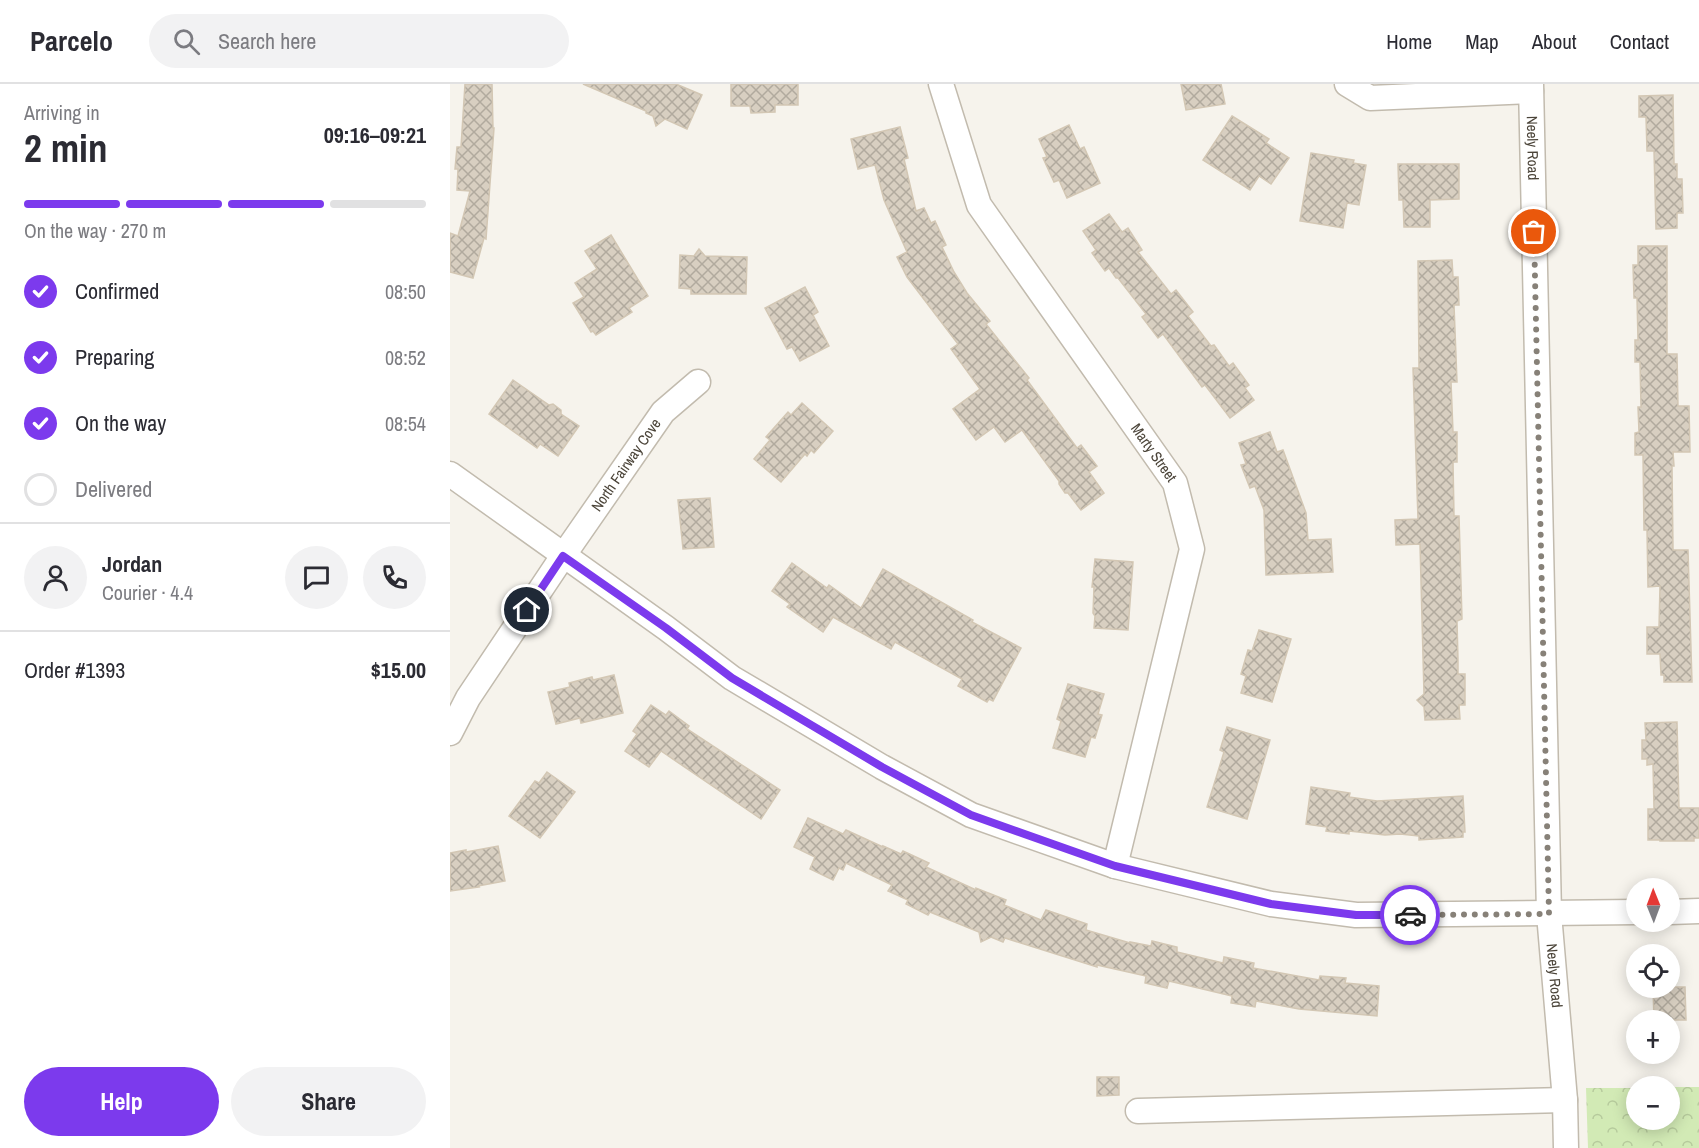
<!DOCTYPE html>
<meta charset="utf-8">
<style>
body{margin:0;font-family:"Archivo Narrow",sans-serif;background:#f2f2f3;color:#2b2b33;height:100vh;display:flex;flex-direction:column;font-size:22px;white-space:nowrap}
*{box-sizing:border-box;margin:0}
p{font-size:20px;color:#7c7c81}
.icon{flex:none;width:33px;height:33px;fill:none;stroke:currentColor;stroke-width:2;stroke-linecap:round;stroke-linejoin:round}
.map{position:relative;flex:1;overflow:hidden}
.drawer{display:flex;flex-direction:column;background:#fff;width:450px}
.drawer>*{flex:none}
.needle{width:39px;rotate:359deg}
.tools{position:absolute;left:1176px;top:794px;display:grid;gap:12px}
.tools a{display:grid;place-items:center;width:54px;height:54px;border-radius:50%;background:#fff;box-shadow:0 3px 15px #0003;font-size:30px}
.pin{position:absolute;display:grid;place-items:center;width:51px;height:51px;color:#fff;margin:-26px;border:3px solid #fff;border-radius:50%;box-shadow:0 2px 6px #0007}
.courier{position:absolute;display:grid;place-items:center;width:60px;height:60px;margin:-30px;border:4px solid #7c3aed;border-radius:50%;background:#fff;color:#222;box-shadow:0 2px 8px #0007}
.summary em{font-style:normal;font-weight:800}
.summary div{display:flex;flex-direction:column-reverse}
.summary{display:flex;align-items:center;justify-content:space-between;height:102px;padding:0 24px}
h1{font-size:39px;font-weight:800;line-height:45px}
.bar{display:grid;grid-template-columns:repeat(4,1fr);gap:9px 6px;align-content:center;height:72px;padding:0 24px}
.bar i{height:8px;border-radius:4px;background:#e1e1e2}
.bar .current{background:#7c3aed}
.bar p{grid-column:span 4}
.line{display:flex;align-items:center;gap:15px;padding:0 24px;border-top:2px solid #e1e1e2}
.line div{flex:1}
.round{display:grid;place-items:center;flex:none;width:63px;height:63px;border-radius:32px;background:#f2f2f3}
ol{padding:0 24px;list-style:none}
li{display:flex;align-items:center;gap:18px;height:66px}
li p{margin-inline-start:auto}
li .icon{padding:6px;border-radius:50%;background:#7c3aed;color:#fff;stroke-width:4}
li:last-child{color:#7c7c81}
li i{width:33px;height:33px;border:3px solid #e1e1e2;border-radius:50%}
.button{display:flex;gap:12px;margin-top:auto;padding:12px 24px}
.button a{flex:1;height:69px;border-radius:36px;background:#7c3aed;color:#fff;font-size:24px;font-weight:800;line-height:69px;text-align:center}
.button a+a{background:#f2f2f3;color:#2b2b33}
header{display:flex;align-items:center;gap:36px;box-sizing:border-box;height:84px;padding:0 30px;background:#fff;border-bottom:2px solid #e1e1e2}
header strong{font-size:28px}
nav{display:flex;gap:33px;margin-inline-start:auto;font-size:21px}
.search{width:420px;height:54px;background:#f2f2f3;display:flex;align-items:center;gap:15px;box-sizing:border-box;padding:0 21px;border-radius:33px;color:#7c7c81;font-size:22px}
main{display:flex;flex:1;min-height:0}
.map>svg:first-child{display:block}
</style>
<header>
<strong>Parcelo</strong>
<div class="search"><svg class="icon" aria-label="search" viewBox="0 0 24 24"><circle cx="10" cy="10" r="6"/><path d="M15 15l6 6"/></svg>Search here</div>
<nav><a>Home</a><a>Map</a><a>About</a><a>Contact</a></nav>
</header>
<main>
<section class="drawer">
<div class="summary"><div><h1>2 min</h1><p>Arriving in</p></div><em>09:16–09:21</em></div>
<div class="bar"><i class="current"></i><i class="current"></i><i class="current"></i><i></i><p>On the way · 270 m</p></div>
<ol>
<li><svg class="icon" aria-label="check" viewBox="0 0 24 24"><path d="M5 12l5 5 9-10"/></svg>Confirmed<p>08:50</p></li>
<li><svg class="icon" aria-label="check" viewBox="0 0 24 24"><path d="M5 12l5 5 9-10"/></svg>Preparing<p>08:52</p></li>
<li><svg class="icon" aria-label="check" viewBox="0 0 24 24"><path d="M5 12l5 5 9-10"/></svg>On the way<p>08:54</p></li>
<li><i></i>Delivered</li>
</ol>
<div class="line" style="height:108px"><a class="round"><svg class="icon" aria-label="person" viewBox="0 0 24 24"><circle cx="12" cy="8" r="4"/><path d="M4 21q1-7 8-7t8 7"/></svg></a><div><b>Jordan</b><p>Courier · 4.4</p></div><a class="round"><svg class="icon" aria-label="chat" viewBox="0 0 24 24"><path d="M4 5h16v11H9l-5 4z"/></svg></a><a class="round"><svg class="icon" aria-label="phone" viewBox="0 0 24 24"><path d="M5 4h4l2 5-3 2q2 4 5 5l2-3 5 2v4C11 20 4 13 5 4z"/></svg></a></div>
<div class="line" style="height:78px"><div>Order #1393</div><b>$15.00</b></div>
<div class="button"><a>Help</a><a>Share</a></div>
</section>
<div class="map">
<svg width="1249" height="1064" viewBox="0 0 1249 1064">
<defs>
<pattern id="forest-crowns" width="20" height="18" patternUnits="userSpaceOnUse" patternTransform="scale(1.5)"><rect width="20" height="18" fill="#d2eab5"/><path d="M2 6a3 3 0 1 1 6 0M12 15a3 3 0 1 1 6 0" fill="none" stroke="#b6ca9c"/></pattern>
<pattern id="building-cross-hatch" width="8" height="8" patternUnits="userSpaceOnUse" patternTransform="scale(1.5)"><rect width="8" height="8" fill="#d8cfc1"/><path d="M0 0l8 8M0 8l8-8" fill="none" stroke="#b1aa9e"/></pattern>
</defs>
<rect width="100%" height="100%" fill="#f6f3ec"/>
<!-- forest -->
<path fill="url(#forest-crowns)" d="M1220 1003H1249V1064H1138L1136 1004H1186V1035H1220Z"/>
<!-- building -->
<g fill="url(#building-cross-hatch)" stroke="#d3c7b4" stroke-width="1.5">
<path d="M15 0H42L43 44H44L36 155 34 154 23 194 0 188V149L8 152 20 107 7 106 8 85H5L7 63H11Z"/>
<path d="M133 0H226L252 11 237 45 215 35 206 42 203 32 196 29V27Z"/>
<path d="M281 0H348V21H325V28L301 29 300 22H281Z"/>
<path d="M731 0H771L775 20 736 26Z"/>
<path d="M1223 11 1224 80H1227V95H1232L1233 129H1227V144L1206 145 1204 67H1197L1196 33H1189V12Z"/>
<path d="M782 32 819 55 816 59 839 74 821 100 809 92 800 106 753 76Z"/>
<path d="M619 41 630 65 634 63 650 99 617 114 609 96 604 98 593 74 597 73 589 55Z"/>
<path d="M450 43 458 74 454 75 466 127 474 124 481 139 485 137 496 161 492 163 504 188 517 209 540 237 536 240 579 294 577 296 627 364 631 361 647 382 639 388 654 409 631 426 618 409H615L609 400V397L572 346 555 358 544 343 526 356 503 325 530 305 501 265 508 260 457 193 447 173 457 168 434 116 425 81 408 85 401 55Z"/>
<path d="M861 69 904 76 903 79 916 81 909 121 897 119 893 144 850 137Z"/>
<path d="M948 80H1009V115L980 116V143H954L953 116H949Z"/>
<path d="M659 130 672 148 678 144 692 166 688 168 721 210 726 206 743 228 738 232 761 262 764 261 779 282 783 279 799 301 795 304 804 316 780 334 755 301 752 303 713 250 708 254 692 233 696 230 668 194H666L659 184 655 187 642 169 646 166 633 147Z"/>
<path d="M161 151 198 212 179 224 182 228 146 251 143 247 141 248 123 219 134 213 125 199 147 185 135 167Z"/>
<path d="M1188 162H1217V270H1227L1228 322H1239L1240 368H1223L1224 382H1222L1223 466H1238L1242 598H1214V591H1211L1210 570H1197V543H1209L1210 502 1198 503 1197 446H1194L1193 371H1185V349L1189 348 1188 323H1191L1190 278H1185V256H1188L1187 214H1184L1183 181H1188Z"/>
<path d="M249 165 255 172 297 173 296 210H241V205L229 204 230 171 244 172Z"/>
<path d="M1002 176 1003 193H1008L1009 221H1004L1007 298H1001L1003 348H1007V378H1003L1004 432H1009L1012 535 1007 537 1008 576V590H1015V621H1009L1010 635 975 636 974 623 967 616 974 610 970 460 946 461 945 436 968 435 963 284H969L968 177Z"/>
<path d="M355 203 368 228 363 231 379 262 350 277 342 263 337 265 315 224Z"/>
<path d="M63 296 99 321 103 320 111 326V330L129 342 108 372 90 360 87 364 39 330Z"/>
<path d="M352 319 383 347 364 369 361 366 357 372 355 370 331 398 304 375 320 356 316 353 338 328 341 331Z"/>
<path d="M820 348 827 368 833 366 856 429 858 456 881 455 883 488 816 491 814 426 805 402 800 404 791 381 796 380 789 359Z"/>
<path d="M260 414 264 463 233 465 228 416Z"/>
<path d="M645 475 683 478 678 546 644 544 645 532 643 529 644 503H642Z"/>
<path d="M342 479 377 504 379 501 411 524 433 485 523 536 522 538 571 564 543 617 539 615 537 618 508 602 512 595 445 558 441 565 383 533 373 548 337 523 340 520 322 507Z"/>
<path d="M809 546 841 555 822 618 791 609 796 592 791 590 798 566 802 567Z"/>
<path d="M164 591 173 629 131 639 130 634 106 640 98 608 120 603 119 599 142 593 143 596Z"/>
<path d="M618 600 654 610 648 630 652 631 645 654 641 653 635 673 603 664 611 637 607 635Z"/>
<path d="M201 621 216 631 219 627 239 642 237 645 330 706 311 735 211 667 199 683 175 667 187 650 183 647Z"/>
<path d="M1227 638 1229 724H1249V754H1244V757H1210V756H1198V725H1204L1203 680 1197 681V675H1192V656H1196L1195 639Z"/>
<path d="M777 643 820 656 797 735 757 723 774 668 770 666Z"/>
<path d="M97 688 125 708 90 754 59 732 85 697 89 699Z"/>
<path d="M861 703 900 709 899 713 927 717 1013 712 1015 748H1013V753L969 756V752L950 750 935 751 899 747V750L876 747 877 743 856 740Z"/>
<path d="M358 734 393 750 396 746 433 763V762L451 770 453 767 479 779 476 783 526 806V804L556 816 554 821 591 836 596 826 637 840 636 846 680 859V858L701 862 702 857 727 863V868L773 879 774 873 804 879 803 884 869 896 870 892 896 894 895 899 929 902 927 932 849 925 806 917 805 923 781 919 782 912 719 897 717 904 695 899 696 892 647 881V883L555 854 553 858 541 853 531 858 529 848 480 828 478 831 456 820 458 816 438 807 442 801 396 779 393 786 389 784 383 796 360 785 365 773 344 763Z"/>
<path d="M48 762 55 797 28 802 29 803 0 807V769L16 766V768Z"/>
<path d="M1203 903H1235L1236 936H1204Z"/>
<path d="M647 993H669V1011L647 1012Z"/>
</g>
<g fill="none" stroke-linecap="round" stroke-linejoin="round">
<!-- minor casing -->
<g stroke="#c2bbae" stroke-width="27">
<g id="minor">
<path id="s1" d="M491 0 529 121 725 399 742 465 665 782"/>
<path d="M897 0 920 14 1081 7"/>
<path id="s2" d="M1081 0 1099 830 1115 1016 1116 1064"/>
<path d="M0 390 216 544 282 594 432 683 521 731 665 782 821 820 906 831 1186 828"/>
<path id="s3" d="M0 649 18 614 113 472 213 328 248 298"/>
<path d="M1220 828 1249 827"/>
<path d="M688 1027 1115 1016"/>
</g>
</g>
<!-- minor -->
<use href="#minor" stroke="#fff" stroke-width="24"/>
</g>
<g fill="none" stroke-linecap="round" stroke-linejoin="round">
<!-- done -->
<path stroke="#878178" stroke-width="6" stroke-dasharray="0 10.8" d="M960 831 1099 830 1084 148"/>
<!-- route -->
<path stroke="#7c3aed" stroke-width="8" d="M77 526 113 472 216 544 282 594 432 683 521 731 665 782 821 820 906 831H960"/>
</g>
<g text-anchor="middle" stroke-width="5" stroke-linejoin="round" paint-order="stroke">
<!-- street labels -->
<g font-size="15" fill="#4b4439" stroke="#fff">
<text dy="5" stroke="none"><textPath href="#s2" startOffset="64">Neely Road</textPath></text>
<text dy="5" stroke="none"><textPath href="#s1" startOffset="430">Marty Street</textPath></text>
<text dy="5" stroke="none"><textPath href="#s3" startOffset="321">North Fairway Cove</textPath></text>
<text dy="5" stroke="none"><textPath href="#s2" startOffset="892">Neely Road</textPath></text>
</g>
</g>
</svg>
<div class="tools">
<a><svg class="needle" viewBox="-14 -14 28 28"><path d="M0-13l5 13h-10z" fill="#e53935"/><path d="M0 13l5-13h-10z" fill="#7c7c81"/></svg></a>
<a><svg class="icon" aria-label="locate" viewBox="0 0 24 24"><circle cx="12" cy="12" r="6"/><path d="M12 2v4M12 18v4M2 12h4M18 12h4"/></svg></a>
<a>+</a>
<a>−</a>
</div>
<div class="pin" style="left:1084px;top:148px;background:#ea580c"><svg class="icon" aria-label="bag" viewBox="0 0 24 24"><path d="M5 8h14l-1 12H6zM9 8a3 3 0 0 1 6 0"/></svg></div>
<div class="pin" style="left:77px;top:526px;background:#1f2937"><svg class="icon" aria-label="home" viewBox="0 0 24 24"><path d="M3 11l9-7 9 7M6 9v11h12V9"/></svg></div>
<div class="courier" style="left:960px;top:831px"><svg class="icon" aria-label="car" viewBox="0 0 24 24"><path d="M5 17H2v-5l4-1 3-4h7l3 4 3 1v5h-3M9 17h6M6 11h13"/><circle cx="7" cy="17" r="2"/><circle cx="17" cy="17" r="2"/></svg></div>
</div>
</main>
